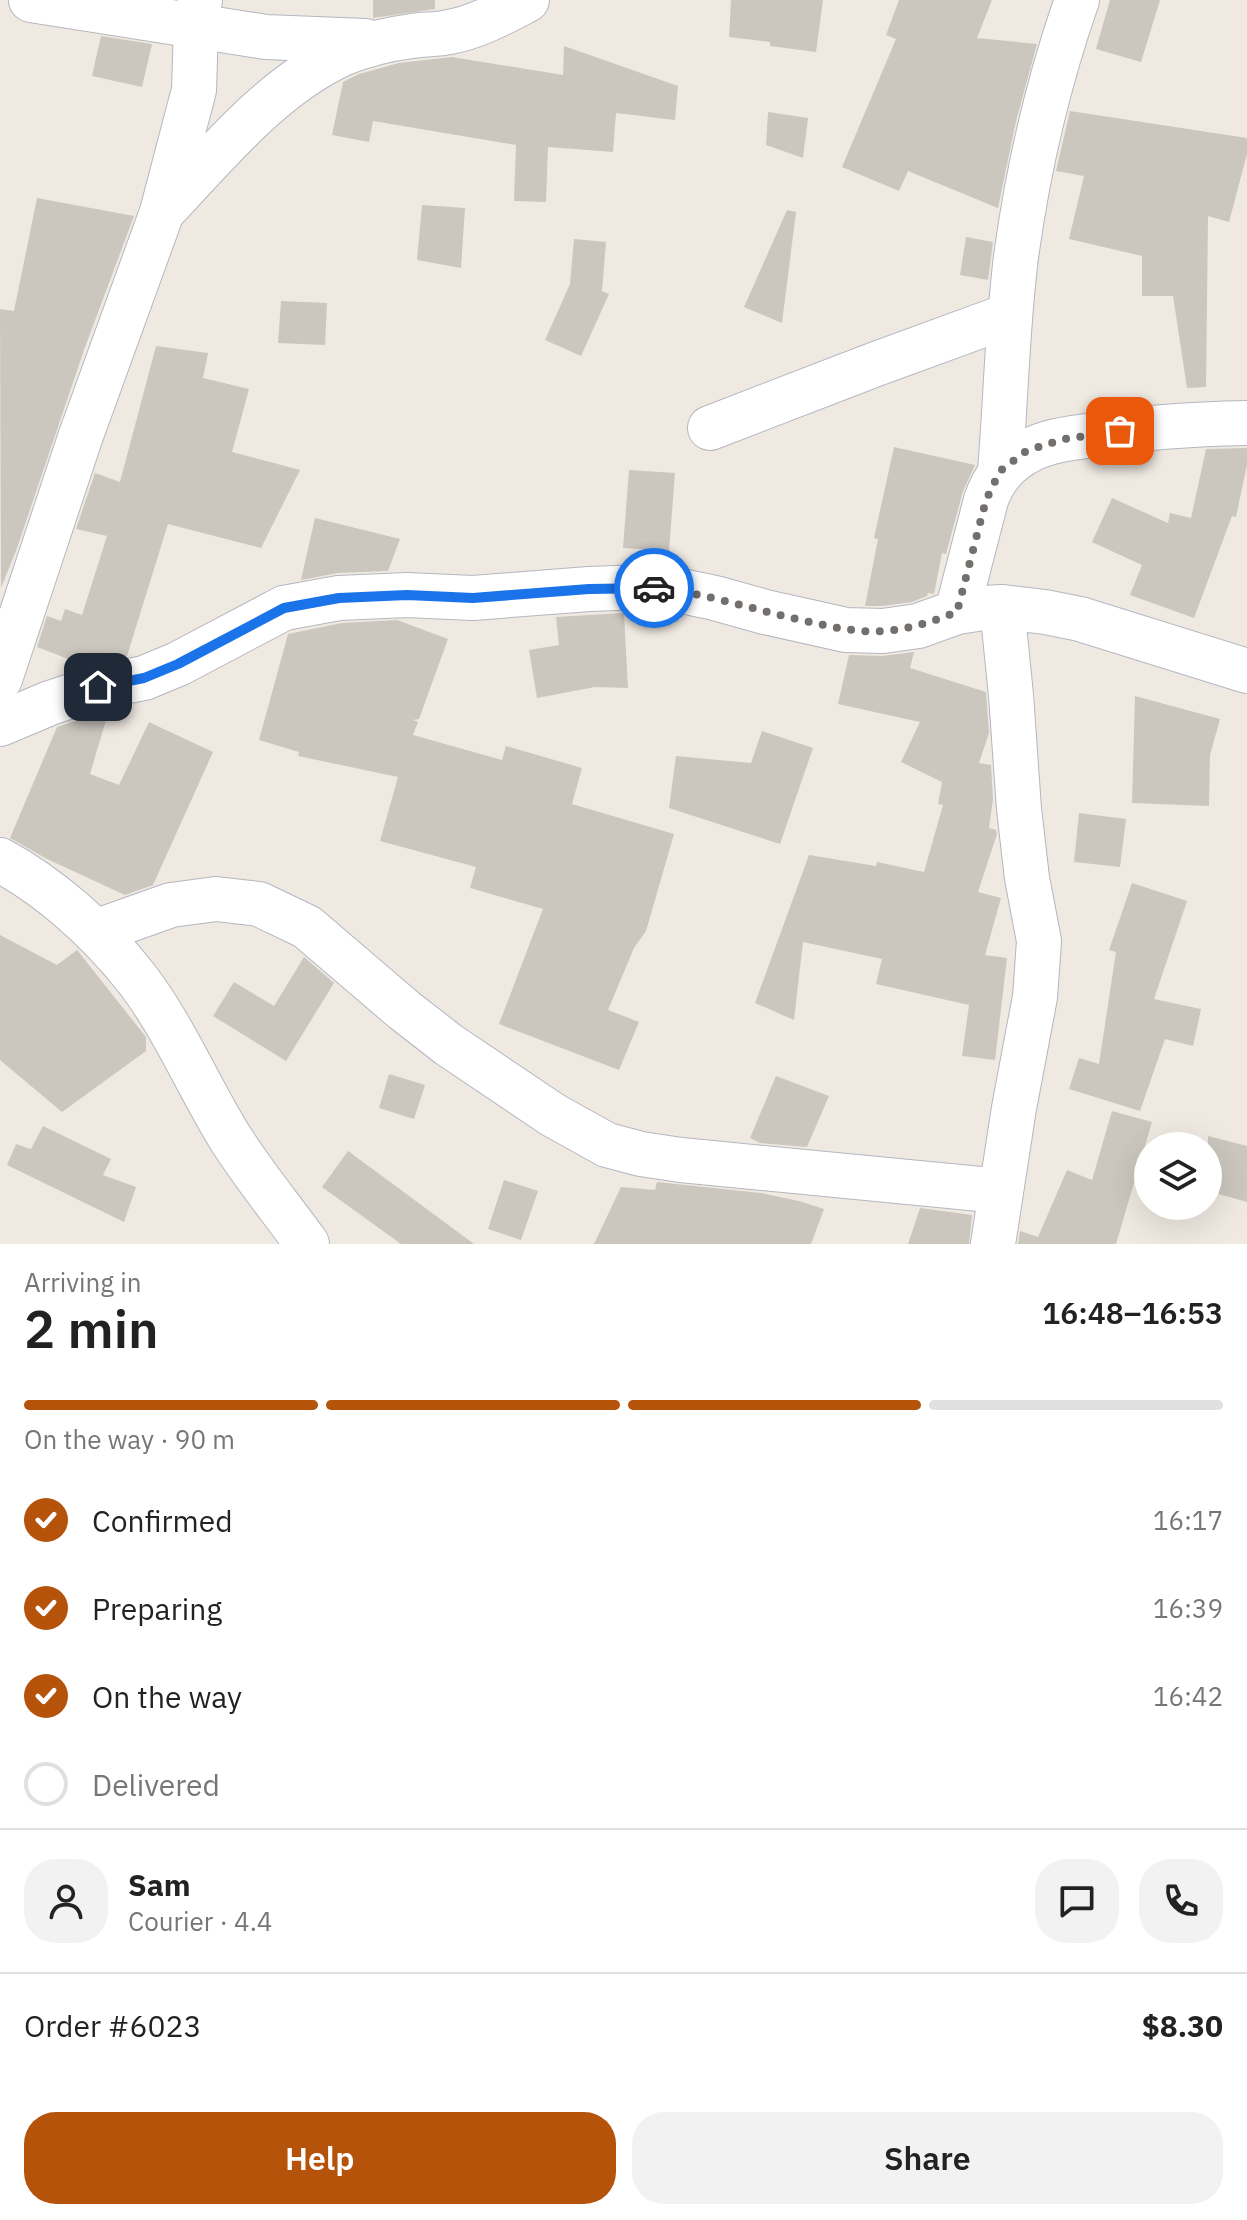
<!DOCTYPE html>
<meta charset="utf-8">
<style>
body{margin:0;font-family:"IBM Plex Sans",sans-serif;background:#f2f2f2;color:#222;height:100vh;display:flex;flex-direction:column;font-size:30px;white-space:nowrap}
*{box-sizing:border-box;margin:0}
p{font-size:26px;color:#767676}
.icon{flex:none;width:44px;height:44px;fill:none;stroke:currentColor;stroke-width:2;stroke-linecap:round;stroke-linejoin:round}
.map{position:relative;height:1244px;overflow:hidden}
.panel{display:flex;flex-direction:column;background:#fff;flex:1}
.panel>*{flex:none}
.tools{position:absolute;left:1134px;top:1132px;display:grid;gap:16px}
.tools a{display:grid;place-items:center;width:88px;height:88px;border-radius:50%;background:#fff;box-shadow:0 8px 32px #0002;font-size:40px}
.pin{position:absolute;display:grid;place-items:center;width:68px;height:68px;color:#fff;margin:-34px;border-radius:16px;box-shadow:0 4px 12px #0006}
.courier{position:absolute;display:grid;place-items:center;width:80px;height:80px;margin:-40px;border:6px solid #1a73e8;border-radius:50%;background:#fff;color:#222;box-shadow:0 2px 10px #0007}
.headline em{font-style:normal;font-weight:600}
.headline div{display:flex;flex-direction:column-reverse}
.headline{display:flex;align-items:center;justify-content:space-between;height:136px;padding:0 24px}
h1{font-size:52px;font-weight:600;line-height:60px}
.bar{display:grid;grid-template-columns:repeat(4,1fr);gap:12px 8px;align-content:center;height:96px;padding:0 24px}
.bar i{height:10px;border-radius:6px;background:#e0e0e0}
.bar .active{background:#b45309}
.bar p{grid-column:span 4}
.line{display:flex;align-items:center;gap:20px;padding:0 24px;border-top:2px solid #e0e0e0}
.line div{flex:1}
.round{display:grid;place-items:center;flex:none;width:84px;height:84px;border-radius:32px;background:#f2f2f2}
ol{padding:0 24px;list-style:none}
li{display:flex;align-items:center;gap:24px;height:88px}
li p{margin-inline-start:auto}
li .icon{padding:8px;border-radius:50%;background:#b45309;color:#fff;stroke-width:4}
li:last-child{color:#767676}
li i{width:44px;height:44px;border:4px solid #e0e0e0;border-radius:50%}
.primary-button{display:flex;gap:16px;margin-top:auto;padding:16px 24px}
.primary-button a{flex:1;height:92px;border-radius:32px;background:#b45309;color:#fff;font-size:32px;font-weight:600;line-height:92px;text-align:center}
.primary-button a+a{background:#f2f2f2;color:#222}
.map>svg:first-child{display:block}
</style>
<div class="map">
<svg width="1247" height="1244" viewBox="0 0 1247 1244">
<rect width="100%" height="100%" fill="#efe9e1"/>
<!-- building -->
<g fill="#cbc7bf">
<path d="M373 0H435V9L373 18Z"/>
<path d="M731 0H823L816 52 770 46V42L729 37Z"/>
<path d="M899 0H992L977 38 1037 44 1016 121 998 208 908 171 899 191 842 167 896 39 886 35Z"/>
<path d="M1110 0H1160L1141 62 1096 49Z"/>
<path d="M101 36 152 44 142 87 92 76Z"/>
<path d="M564 46 678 86 675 120 616 113 613 152 548 147 546 202 514 201 516 145 373 121 369 142 332 135 343 82 359 74 399 63 452 57 563 75Z"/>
<path d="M1070 111 1247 138V154L1229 222 1208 216 1206 387 1187 388 1173 296H1142V256L1069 239 1084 176 1056 171Z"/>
<path d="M768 112 808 118 803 158 766 145Z"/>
<path d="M37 198 134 216 84 350 17 548 1 588 0 309 14 311Z"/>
<path d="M422 205 465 208 461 268 417 260Z"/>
<path d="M787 210 796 212 782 323 744 307Z"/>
<path d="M966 237 993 242 988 280 960 275Z"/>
<path d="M574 239 606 242 602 291 609 294 581 356 545 340 570 284Z"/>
<path d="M281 301 327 303 325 345 278 343Z"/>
<path d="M156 346 208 353 203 378 249 389 232 452 300 470 261 548 168 524 127 656 84 665 37 647 47 616 61 621 65 609 82 615 107 536 76 529 95 473 120 482Z"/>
<path d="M894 447 975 465 963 491 946 554 942 553 934 594 928 593 927 596 912 602 882 606H865L878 539 874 538Z"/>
<path d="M1247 448V465L1236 517 1232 516 1194 618 1130 595 1142 565 1092 542 1112 498 1168 523 1170 513 1191 518 1206 449Z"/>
<path d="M629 470 675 473 669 551 623 548Z"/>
<path d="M315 518 400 539 388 571 338 573 301 580Z"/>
<path d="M624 613 628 688 595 687 537 698 529 650 559 645 556 617Z"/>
<path d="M397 620 448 639 419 719 413 720 418 722 413 735 502 760 506 746 582 768 572 804 674 834 646 931 634 948 608 1010 639 1022 619 1070 499 1024 543 909 470 888 476 867 380 841 398 777 298 756 299 752 259 740 288 634 342 623Z"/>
<path d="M914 652 910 668 986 692 989 733 979 763 991 765 993 799 989 828 996 830 997 834 978 892 1001 898 985 955 1007 958 995 1060 962 1056 969 1005 876 984 882 959 803 942 794 1020 755 1003 809 855 876 866 877 862 924 872 943 805 938 804 942 782 901 762 920 722 838 704 849 655 882 656Z"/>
<path d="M1135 696 1220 719 1210 755 1209 806 1132 803Z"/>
<path d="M109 710 90 774 119 785 149 722 213 752 153 885 125 895 47 859 10 838 57 727Z"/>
<path d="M762 731 813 748 780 844 669 808 676 756 751 763Z"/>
<path d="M1079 813 1126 819 1120 867 1074 862Z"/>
<path d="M1132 883 1187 901 1154 999 1201 1009 1193 1046 1165 1039 1140 1111 1069 1089 1079 1058 1099 1064 1116 952 1109 950Z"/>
<path d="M0 935 57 965 77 950 146 1037V1051L62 1112 0 1060Z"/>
<path d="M304 957 334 983 286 1061 213 1016 234 982 274 1006Z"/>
<path d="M389 1074 425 1085 414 1119 379 1108Z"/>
<path d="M776 1076 829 1096 807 1147 760 1143 750 1138Z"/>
<path d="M1112 1111 1152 1122 1116 1244H1018L1020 1231 1038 1237 1067 1170 1092 1180Z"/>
<path d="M43 1126 111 1159 103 1175 136 1187 124 1222 7 1165 16 1144 31 1149Z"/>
<path d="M1208 1136 1247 1146V1202L1208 1191Z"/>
<path d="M348 1151 382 1176 474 1244H401L322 1187Z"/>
<path d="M504 1180 538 1191 521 1240 488 1229Z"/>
<path d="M657 1182 761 1193 799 1201 824 1209 811 1244H594L621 1187 655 1190Z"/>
<path d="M920 1208 972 1215 969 1244H908Z"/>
</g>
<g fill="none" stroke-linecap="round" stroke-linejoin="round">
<!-- minor casing -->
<g stroke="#b4b7c1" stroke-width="46">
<g id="minor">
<path d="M31 0 266 37 365 41"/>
<path d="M164 210C216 155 272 86 342 54 364 45 389 39 412 36 424 34 437 35 449 32 477 27 502 13 527 0"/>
<path d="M710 428 876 364 1010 315"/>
<path d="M1000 471C1006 400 1007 328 1016 257 1028 169 1048 83 1077 0"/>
<path d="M957 612 986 500C993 480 1004 465 1023 454 1044 441 1070 438 1094 435 1145 427 1196 424 1247 423"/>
<path d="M0 679 80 438 162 212 194 90 196 27 200 0"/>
<path d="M0 724 50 703 98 687 144 678 178 664 284 608 339 598 407 595 473 598 589 589 644 587 677 590 715 598 765 612 846 630 883 631 918 626 957 612 984 608 1002 607 1045 612 1080 619 1247 671"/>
<path d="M0 860C50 887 97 929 133 974 171 1021 197 1084 229 1136 252 1173 281 1208 307 1244"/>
<path d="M95 932 171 905 216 899 259 904 307 927 404 1010 449 1045 553 1115 607 1145 641 1154 681 1160 1001 1191"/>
<path d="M993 1244 1014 1108 1035 997 1039 941 1027 878 1019 809 1011 695 1002 607"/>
</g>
</g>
<!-- minor -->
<use href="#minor" stroke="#fff" stroke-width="44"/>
</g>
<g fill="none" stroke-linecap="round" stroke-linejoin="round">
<!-- done -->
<path stroke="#726f6d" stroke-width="8" stroke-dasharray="0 14.4" d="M654 588C706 593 755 610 805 621 832 627 858 633 885 631 911 629 934 621 957 612L986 500 1000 471 1025 452 1044 445 1065 439 1120 431"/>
<!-- route -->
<path stroke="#1a73e8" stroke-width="10" d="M98 687 144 678 178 664 284 608 339 598 407 595 473 598 589 589 654 588"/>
</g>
</svg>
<div class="tools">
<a><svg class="icon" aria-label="layers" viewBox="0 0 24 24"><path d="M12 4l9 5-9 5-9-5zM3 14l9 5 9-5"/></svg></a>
</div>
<div class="pin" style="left:1120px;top:431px;background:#ea580c"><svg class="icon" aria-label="bag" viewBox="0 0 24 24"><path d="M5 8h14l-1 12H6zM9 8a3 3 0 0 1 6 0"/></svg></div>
<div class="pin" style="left:98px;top:687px;background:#1f2937"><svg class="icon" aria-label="home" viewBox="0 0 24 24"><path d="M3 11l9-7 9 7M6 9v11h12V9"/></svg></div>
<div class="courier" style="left:654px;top:588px"><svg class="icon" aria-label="car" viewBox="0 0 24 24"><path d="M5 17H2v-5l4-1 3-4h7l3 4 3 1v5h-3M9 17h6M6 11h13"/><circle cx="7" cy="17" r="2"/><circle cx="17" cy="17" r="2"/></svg></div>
</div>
<section class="panel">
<div class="headline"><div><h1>2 min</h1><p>Arriving in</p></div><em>16:48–16:53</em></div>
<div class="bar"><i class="active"></i><i class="active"></i><i class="active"></i><i></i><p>On the way · 90 m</p></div>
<ol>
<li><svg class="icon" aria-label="check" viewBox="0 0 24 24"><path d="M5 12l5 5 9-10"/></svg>Confirmed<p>16:17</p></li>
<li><svg class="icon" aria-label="check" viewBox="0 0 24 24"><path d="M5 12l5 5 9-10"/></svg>Preparing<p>16:39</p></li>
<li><svg class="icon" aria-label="check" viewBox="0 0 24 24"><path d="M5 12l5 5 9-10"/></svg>On the way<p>16:42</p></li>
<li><i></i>Delivered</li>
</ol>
<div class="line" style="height:144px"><a class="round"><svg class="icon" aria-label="person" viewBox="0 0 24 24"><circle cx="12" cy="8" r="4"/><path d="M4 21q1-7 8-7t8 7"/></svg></a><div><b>Sam</b><p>Courier · 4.4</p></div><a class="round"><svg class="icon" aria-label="chat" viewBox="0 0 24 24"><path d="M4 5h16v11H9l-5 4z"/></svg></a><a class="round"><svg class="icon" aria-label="phone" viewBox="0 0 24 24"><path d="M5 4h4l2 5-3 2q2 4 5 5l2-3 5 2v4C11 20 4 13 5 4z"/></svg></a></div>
<div class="line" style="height:104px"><div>Order #6023</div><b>$8.30</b></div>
<div class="primary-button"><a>Help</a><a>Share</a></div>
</section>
